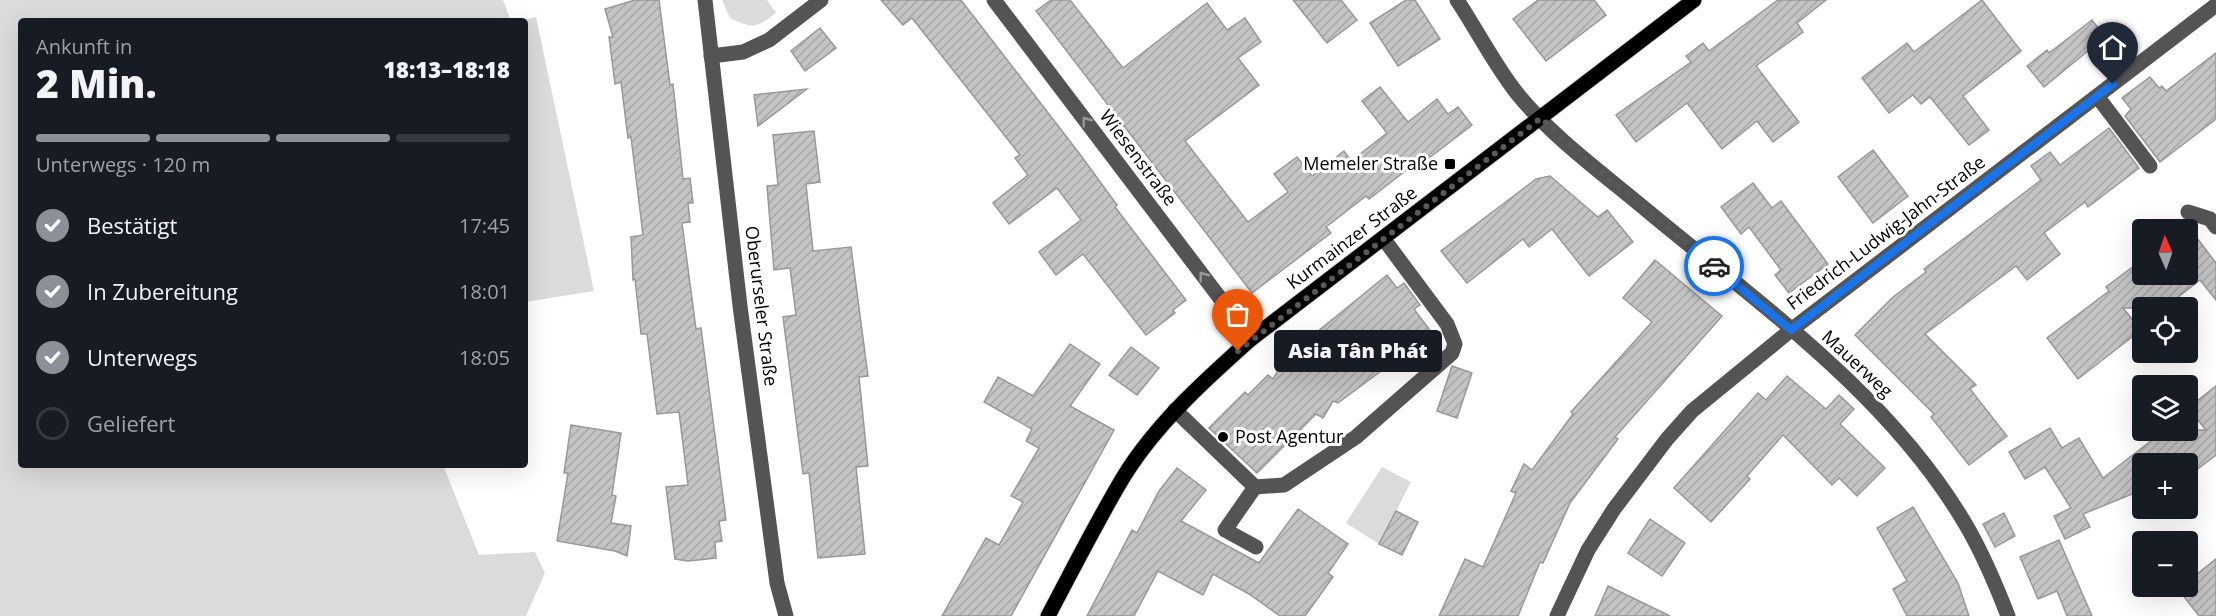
<!DOCTYPE html>
<html lang="de">
<meta charset="utf-8">
<style>
body{margin:0;font-family:"Open Sans",sans-serif;background:#20242c;color:#f1f3f6;height:100vh;display:flex;flex-direction:column;font-size:22px;white-space:nowrap}
*{box-sizing:border-box;margin:0}
p{font-size:20px;color:#9ea1a6}
.icon{flex:none;width:33px;height:33px;fill:none;stroke:currentColor;stroke-width:2;stroke-linecap:round;stroke-linejoin:round}
.map{position:relative;flex:1;overflow:hidden}
.sheet{position:absolute;left:18px;top:18px;width:510px;height:450px;display:flex;flex-direction:column;background:#171b24;border-radius:6px;box-shadow:0 6px 24px #0002}
.sheet>*{flex:none}
.needle{width:39px;rotate:358deg}
.controls{position:absolute;left:2132px;top:219px;display:grid;gap:12px}
.controls a{display:grid;place-items:center;width:66px;height:66px;border-radius:6px;background:#171b24;box-shadow:0 6px 24px #0002;font-size:30px}
.pin{position:absolute;display:grid;place-items:center;width:51px;height:51px;color:#fff;margin:-62px -26px;border-radius:50% 50% 50% 0;rotate:-45deg;box-shadow:0 0 6px #0007}
.pin .icon{rotate:45deg}
.courier{position:absolute;display:grid;place-items:center;width:60px;height:60px;margin:-30px;border:4px solid #1a73e8;border-radius:50%;background:#fff;color:#222;box-shadow:0 2px 8px #0007}
.bubble{position:absolute;height:42px;border-radius:6px;background:#171b24;box-shadow:0 6px 24px #0002;font-size:20px;font-weight:800;line-height:42px;text-align:center}
.headline em{font-style:normal;font-weight:800}
.headline div{display:flex;flex-direction:column-reverse}
.headline{display:flex;align-items:center;justify-content:space-between;height:102px;padding:0 18px}
h1{font-size:39px;font-weight:800;line-height:45px}
.bar{display:grid;grid-template-columns:repeat(4,1fr);gap:9px 6px;align-content:center;height:72px;padding:0 18px}
.bar i{height:8px;border-radius:4px;background:#363941}
.bar .current{background:#8c9099}
.bar p{grid-column:span 4}
ol{padding:0 18px;list-style:none}
li{display:flex;align-items:center;gap:18px;height:66px}
li p{margin-inline-start:auto}
li .icon{padding:6px;border-radius:50%;background:#8c9099;color:#fff;stroke-width:4}
li:last-child{color:#9ea1a6}
li i{width:33px;height:33px;border:3px solid #363941;border-radius:50%}
.map>svg:first-child{display:block}
</style>
<div class="map">
<svg width="2216" height="616" viewBox="0 0 2216 616">
<defs>
<pattern id="building-hatch" width="6" height="6" patternUnits="userSpaceOnUse" patternTransform="scale(1.5)"><rect width="6" height="6" fill="#c4c4c4"/><path d="M-1 1l2-2M0 6l6-6M5 7l2-2" fill="none" stroke="#a7a7a7"/></pattern>
</defs>
<rect width="100%" height="100%" fill="#fff"/>
<!-- green -->
<g fill="#dbdbdb">
<path d="M0 0H503L511 21H21V465H443L479 555 535 552 545 573 526 616H0Z"/>
<path d="M722 0H767L776 13C756 28 753 29 730 18Z"/>
<path d="M536 17 594 291 525 302V21H518Z"/>
<path d="M1382 467 1411 482 1379 544 1346 523Z"/>
</g>
<!-- building -->
<g fill="url(#building-hatch)" stroke="#989898" stroke-width="1.5">
<path d="M635 0H659L670 85 673 84 683 179 690 178 693 203H688L690 222 682 223 696 329 701 328 726 520 719 521 722 541 715 542 716 558 688 561 675 559 666 487 688 485 679 412 657 414 647 334H641L635 279 633 280 631 237 643 235 631 137 628 138 621 82 615 84 609 37H613L605 9Z"/>
<path d="M881 0H961L1079 153 1117 205 1115 207 1186 300 1173 310 1175 313 1146 335 1083 254 1056 275 1039 252 1081 220 1057 188 1009 224 993 203 1028 175 1015 158 1020 155 912 18 903 25Z"/>
<path d="M1051 0H1070L1123 68 1207 3 1227 30 1245 18 1261 42 1238 58 1259 85 1185 141 1248 222 1288 192 1274 174 1297 157 1312 176 1344 151 1351 161 1387 133 1362 101 1380 87 1408 122 1437 99 1448 114 1458 107 1472 125 1429 158 1426 155 1369 199 1366 196 1326 227 1331 233 1252 293 1036 11Z"/>
<path d="M1293 0H1341L1357 20 1327 43Z"/>
<path d="M1406 0H1415L1440 39 1398 66 1370 23Z"/>
<path d="M1538 0H1594L1606 15 1546 61 1513 19Z"/>
<path d="M1778 0H1826L1797 23 1803 32 1756 66 1799 122 1773 142 1757 121 1722 149 1687 103 1636 142 1616 115 1691 62 1686 56 1703 43 1709 51Z"/>
<path d="M1982 0 2021 51 1963 96 1989 130 1969 145 1930 97 1921 104 1913 95 1889 113 1862 78 1907 43 1914 52Z"/>
<path d="M2092 20 2105 37 2044 87 2027 66 2047 50 2049 53Z"/>
<path d="M820 28 836 48 805 71 791 51Z"/>
<path d="M2216 53V119L2160 162 2125 116 2131 109 2122 98 2150 77 2159 88 2162 86 2166 91Z"/>
<path d="M807 89 758 126 754 95Z"/>
<path d="M2109 128 2139 168 2088 207 2085 202 2044 233 2060 254 2027 280 2016 266 1925 334 1976 385 1970 389 2007 436 1969 465 1931 417 1934 414 1855 335 1893 297 1926 272 1924 269 2041 180 2031 166 2050 152 2060 165Z"/>
<path d="M814 131 820 182 806 184 813 251 851 247 868 376 859 377 868 466 856 467 865 554 818 558 809 473 803 474 783 317 796 315 790 268 774 270 767 186 778 185 773 135Z"/>
<path d="M1873 150 1908 196 1873 223 1838 177Z"/>
<path d="M1550 176 1598 217 1607 210 1633 242 1589 276 1552 229 1529 247 1523 239 1467 283 1441 251 1536 179Z"/>
<path d="M1753 183 1772 208 1781 201 1828 264 1789 293 1775 275 1781 270 1749 227 1741 234 1721 207Z"/>
<path d="M2187 225 2216 263V300L2200 280 2164 308H2123L2141 330 2078 379 2047 338 2109 291 2106 287 2142 260V274H2187Z"/>
<path d="M1655 260 1722 316 1615 437 1618 439 1570 503 1543 563 1540 562 1518 616H1439L1465 559 1483 567 1516 493 1511 491 1524 464 1532 470 1573 414 1571 412 1652 322 1623 298Z"/>
<path d="M1387 275 1397 288 1404 283 1420 305 1414 309 1432 333 1338 403 1333 401 1323 418 1316 414 1257 473 1209 428 1245 392 1248 395 1268 375 1273 379 1292 348 1298 352 1309 334 1312 336Z"/>
<path d="M1070 344 1100 364 1070 406 1114 430 1011 616H942L986 538 999 545 1023 502 1011 496 1039 448 1026 441 1032 429 984 402 998 377 1033 396Z"/>
<path d="M1131 347 1159 368 1137 395 1109 375Z"/>
<path d="M1452 366 1472 373 1457 418 1437 411Z"/>
<path d="M1787 376 1826 409 1839 395 1854 409 1840 424 1885 468 1857 496 1839 478 1832 485 1783 435 1747 476 1750 479 1711 522 1674 488 1758 393 1766 400Z"/>
<path d="M2216 386V455L2187 477V464H2142V490L2083 514 2090 527 2065 539 2054 516 2071 508 2045 467 2025 479 2009 452 2050 428 2062 448 2079 438 2103 478 2165 430H2206L2188 408Z"/>
<path d="M571 425 621 433 612 495 616 496 611 523 631 526 627 556 615 551 557 541 568 473H564Z"/>
<path d="M1177 468 1206 490 1181 521 1259 563 1298 509 1348 544 1328 573 1333 577 1305 616H1280L1249 594 1213 574 1203 595 1158 571 1134 616H1087L1132 530 1137 533 1159 491Z"/>
<path d="M1913 507 1958 583 1969 616H1907L1893 589 1907 581 1877 528Z"/>
<path d="M1396 511 1418 522 1402 555 1379 544Z"/>
<path d="M2004 513 2015 536 1995 547 1983 524Z"/>
<path d="M1650 519 1685 543 1662 576 1628 553Z"/>
<path d="M2059 540 2092 616H2067L2057 591 2038 599 2020 557Z"/>
<path d="M2216 559V616H2199L2178 589 2187 586V582Z"/>
<path d="M1608 586 1670 616H1595Z"/>
</g>
<g fill="none" stroke-linecap="round" stroke-linejoin="round">
<!-- major casing -->
<g stroke="#dbdbdb" stroke-width="17">
<path id="major" d="M1048 616C1073 569 1097 521 1124 476 1157 423 1205 380 1251 339L1694 0"/>
</g>
<!-- minor -->
<g stroke="#545454" stroke-width="15">
<path d="M705 0 740 306 777 583 786 616"/>
<path d="M994 0 1251 339"/>
<path d="M1457 0C1477 30 1494 64 1516 92 1551 136 1601 172 1644 208 1759 304 1889 394 1966 525 1983 554 1996 585 2008 616"/>
<path d="M711 56 743 52 769 40 821 0"/>
<path d="M2097 96 2150 166"/>
<path d="M2188 212 2210 219 2216 227"/>
<path d="M1175 410 1255 487 1284 485 1356 437 1452 353 1455 344 1447 324 1383 238"/>
<path d="M1255 487 1225 530 1256 547"/>
<path d="M1557 616 1588 550 1614 509 1667 439 1692 411 1791 330 2216 5"/>
</g>
<!-- major -->
<use href="#major" stroke="#000" stroke-width="15"/>
</g>
<!-- one-way arrows -->
<defs><path id="oneway-chevron" d="M-2-3.5L2.5 0L-2 3.5" fill="none" stroke-width="1.6" stroke-linecap="round" stroke-linejoin="round" transform="scale(1.5)"/></defs>
<g stroke="#989898">
<use href="#oneway-chevron" transform="translate(1086 121) rotate(-127)"/>
<use href="#oneway-chevron" transform="translate(1203 276) rotate(-127)"/>
</g>
<g fill="none" stroke-linecap="round" stroke-linejoin="round">
<!-- done -->
<path stroke="#595959" stroke-width="6" stroke-dasharray="0 10.8" d="M1238 351 1541 118 1580 154 1714 266"/>
<!-- route -->
<path stroke="#1a73e8" stroke-width="8" d="M1714 266 1791 330 2113 84"/>
</g>
<!-- markers -->
<g fill="#000" stroke="#fff" stroke-width="2">
<rect x="1444" y="158" width="12" height="12" rx="3"/>
<circle cx="1223" cy="437" r="6"/>
</g>
<g text-anchor="middle" stroke-width="6" stroke-linejoin="round" paint-order="stroke">
<!-- street labels -->
<g font-size="18" fill="#000" stroke="#fff">
<text transform="translate(1138 158) rotate(53)" y="6">Wiesenstraße</text>
<text transform="translate(1886 233) rotate(-37)" y="6">Friedrich-Ludwig-Jahn-Straße</text>
<text transform="translate(1352 238) rotate(-37)" y="6">Kurmainzer Straße</text>
<text transform="translate(761 306) rotate(83)" y="6">Oberurseler Straße</text>
<text transform="translate(1857 364) rotate(43)" y="6">Mauerweg</text>
</g>
<!-- poi labels -->
<g font-size="18" fill="#000" stroke="#fff" text-anchor="end">
<text x="1438" y="170">Memeler Straße</text>
<text x="1235" y="443" text-anchor="start">Post Agentur</text>
</g>
</g>
</svg>
<div class="controls">
<a><svg class="needle" viewBox="-14 -14 28 28"><path d="M0-13l5 13h-10z" fill="#e53935"/><path d="M0 13l5-13h-10z" fill="#9ea1a6"/></svg></a>
<a><svg class="icon" aria-label="locate" viewBox="0 0 24 24"><circle cx="12" cy="12" r="6"/><path d="M12 2v4M12 18v4M2 12h4M18 12h4"/></svg></a>
<a><svg class="icon" aria-label="layers" viewBox="0 0 24 24"><path d="M12 4l9 5-9 5-9-5zM3 14l9 5 9-5"/></svg></a>
<a>+</a>
<a>−</a>
</div>
<div class="pin" style="left:1238px;top:351px;background:#ea580c"><svg class="icon" aria-label="bag" viewBox="0 0 24 24"><path d="M5 8h14l-1 12H6zM9 8a3 3 0 0 1 6 0"/></svg></div>
<div class="pin" style="left:2113px;top:84px;background:#1f2937"><svg class="icon" aria-label="home" viewBox="0 0 24 24"><path d="M3 11l9-7 9 7M6 9v11h12V9"/></svg></div>
<div class="courier" style="left:1714px;top:266px"><svg class="icon" aria-label="car" viewBox="0 0 24 24"><path d="M5 17H2v-5l4-1 3-4h7l3 4 3 1v5h-3M9 17h6M6 11h13"/><circle cx="7" cy="17" r="2"/><circle cx="17" cy="17" r="2"/></svg></div>
<div class="bubble" style="left:1274px;top:330px;width:168px">Asia Tân Phát</div>
<section class="sheet">
<div class="headline"><div><h1>2 Min.</h1><p>Ankunft in</p></div><em>18:13–18:18</em></div>
<div class="bar"><i class="current"></i><i class="current"></i><i class="current"></i><i></i><p>Unterwegs · 120 m</p></div>
<ol>
<li><svg class="icon" aria-label="check" viewBox="0 0 24 24"><path d="M5 12l5 5 9-10"/></svg>Bestätigt<p>17:45</p></li>
<li><svg class="icon" aria-label="check" viewBox="0 0 24 24"><path d="M5 12l5 5 9-10"/></svg>In Zubereitung<p>18:01</p></li>
<li><svg class="icon" aria-label="check" viewBox="0 0 24 24"><path d="M5 12l5 5 9-10"/></svg>Unterwegs<p>18:05</p></li>
<li><i></i>Geliefert</li>
</ol>
</section>
</div>
